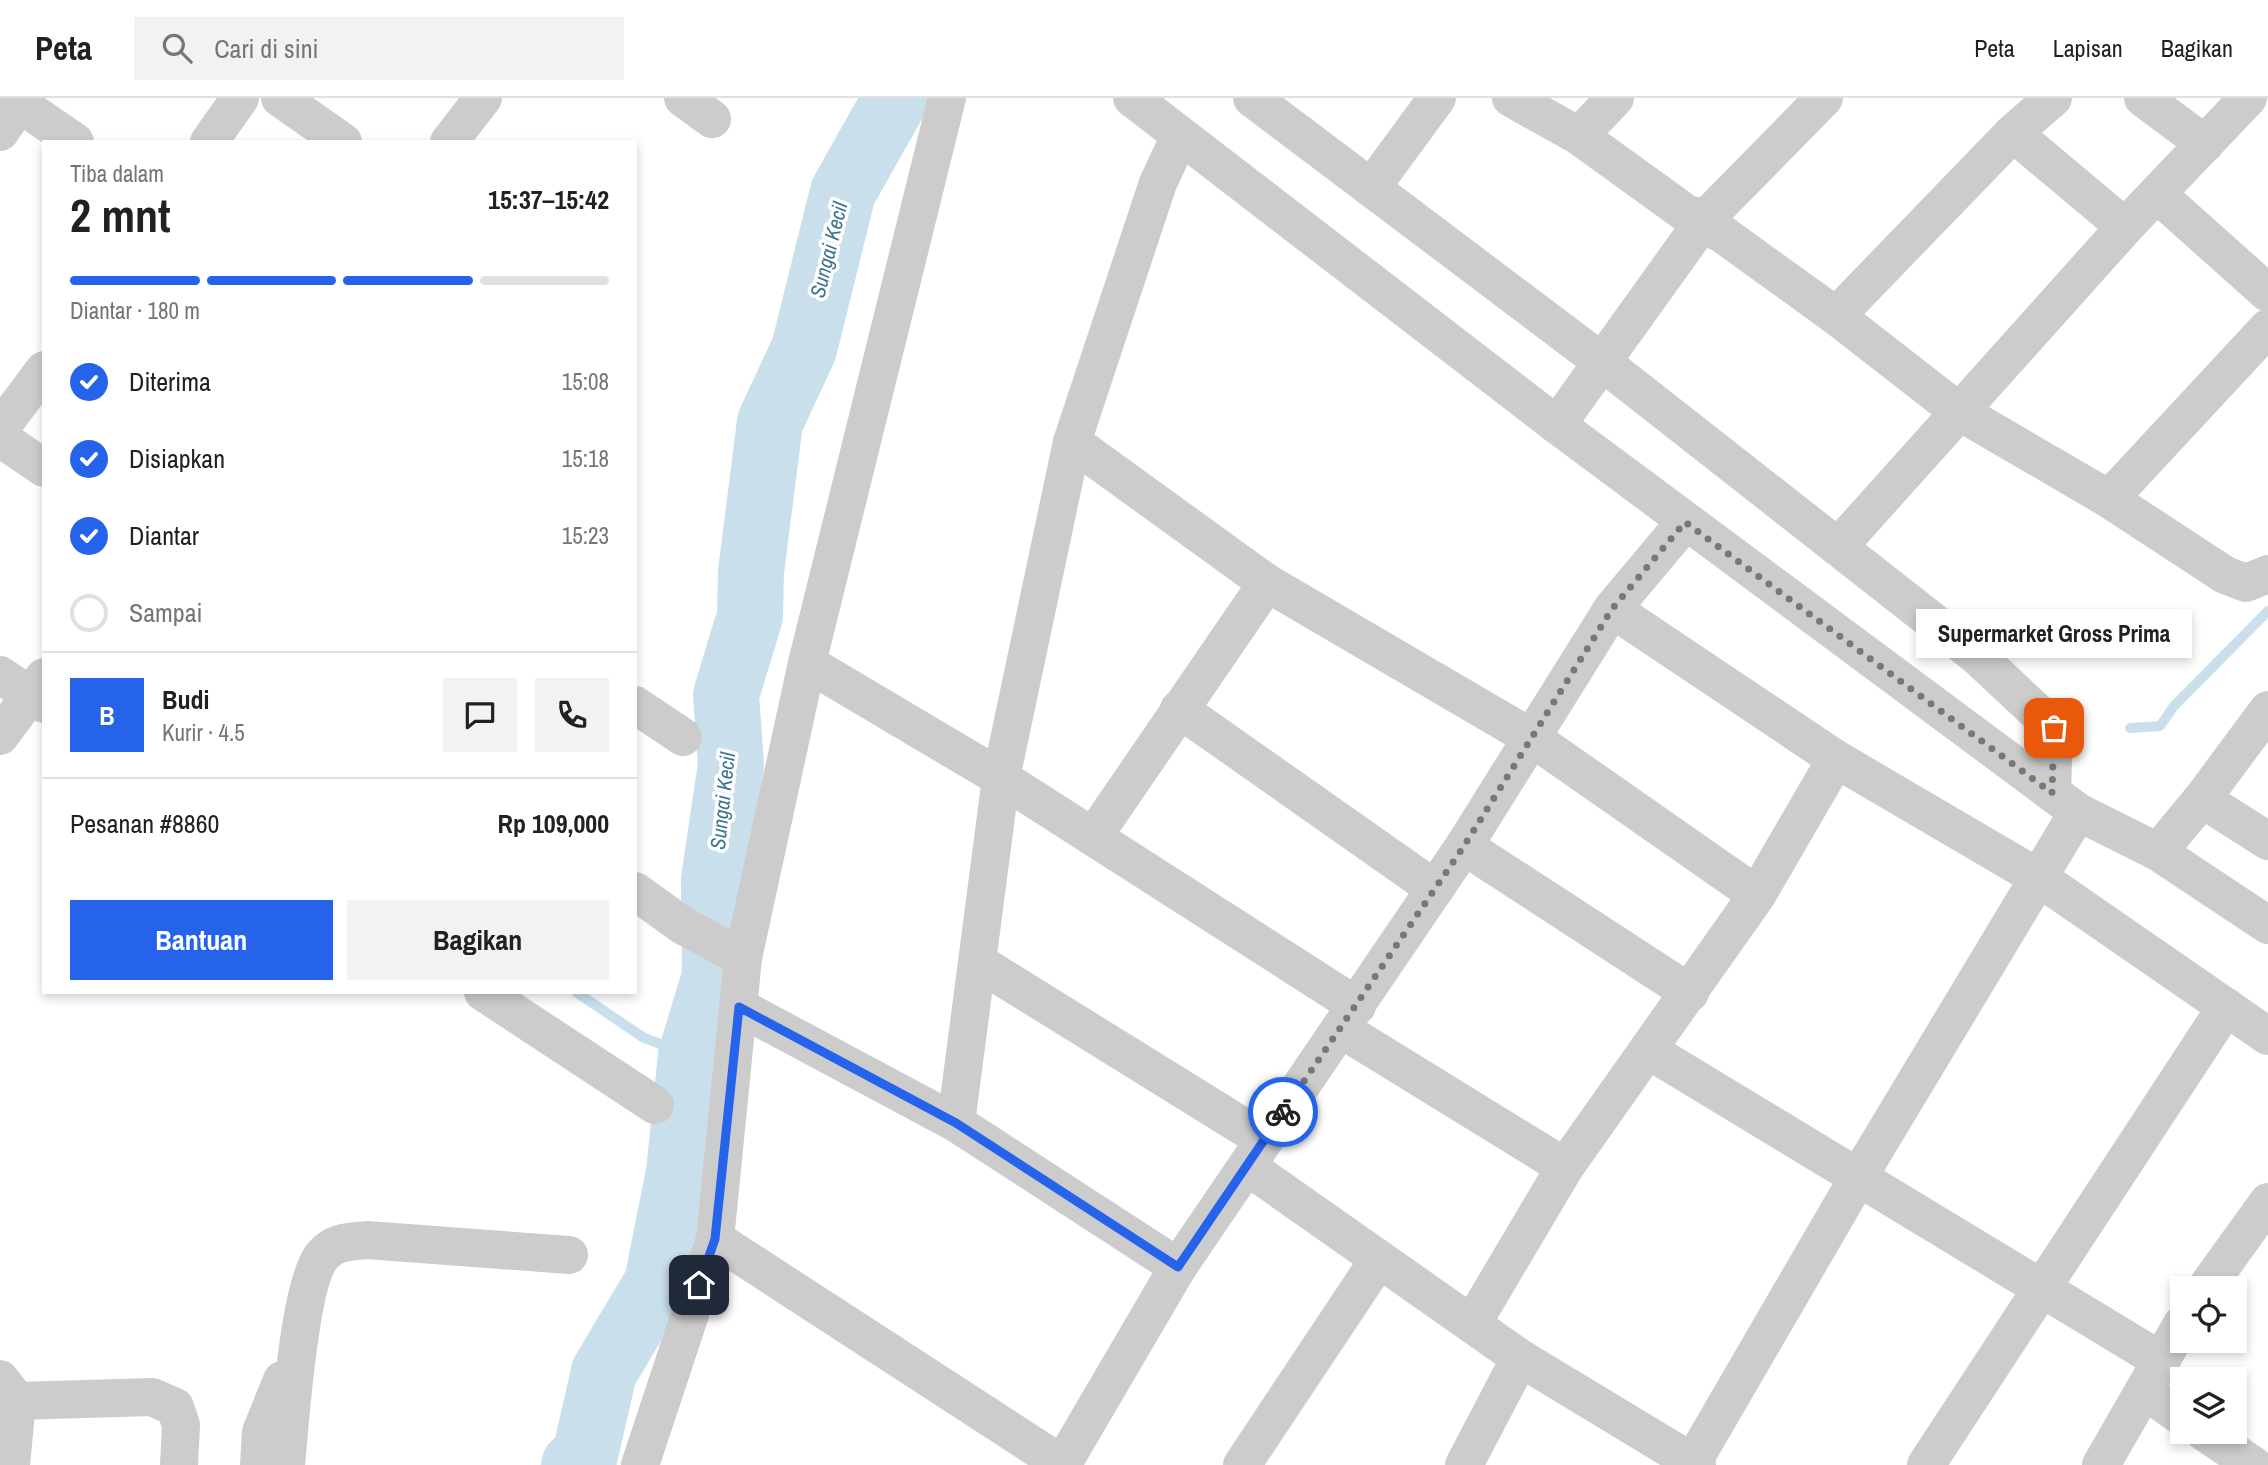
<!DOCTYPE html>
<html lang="id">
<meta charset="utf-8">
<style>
body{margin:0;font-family:"Archivo Narrow",sans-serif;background:#f2f2f2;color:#202124;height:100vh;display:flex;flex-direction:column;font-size:26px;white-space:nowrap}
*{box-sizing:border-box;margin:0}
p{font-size:23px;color:#757577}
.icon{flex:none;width:38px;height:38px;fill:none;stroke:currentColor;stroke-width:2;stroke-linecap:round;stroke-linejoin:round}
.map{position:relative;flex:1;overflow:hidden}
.details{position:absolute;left:42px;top:42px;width:595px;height:854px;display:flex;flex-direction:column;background:#fff;border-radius:0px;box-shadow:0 4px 10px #0003}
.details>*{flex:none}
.tools{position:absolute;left:2170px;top:1178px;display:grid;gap:14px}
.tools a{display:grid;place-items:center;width:77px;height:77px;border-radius:0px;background:#fff;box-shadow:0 4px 10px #0003;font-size:35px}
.pin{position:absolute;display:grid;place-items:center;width:60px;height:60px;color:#fff;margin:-30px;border-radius:14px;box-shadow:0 4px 10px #0006}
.courier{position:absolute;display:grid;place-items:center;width:70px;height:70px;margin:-35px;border:5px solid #2563eb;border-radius:50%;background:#fff;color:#222;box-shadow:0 2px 9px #0007}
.bubble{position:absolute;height:49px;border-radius:0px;background:#fff;box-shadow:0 4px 10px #0003;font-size:23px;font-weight:700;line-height:49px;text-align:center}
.overview em{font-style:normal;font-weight:700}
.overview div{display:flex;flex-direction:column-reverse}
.overview{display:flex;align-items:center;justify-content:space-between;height:119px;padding:0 28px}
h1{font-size:46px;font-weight:700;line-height:52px}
.bar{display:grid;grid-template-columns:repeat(4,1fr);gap:10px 7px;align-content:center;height:84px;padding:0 28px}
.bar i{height:9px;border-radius:5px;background:#e0e0e0}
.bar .on{background:#2563eb}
.bar p{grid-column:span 4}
.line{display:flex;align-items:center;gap:18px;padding:0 28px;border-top:2px solid #e0e0e0}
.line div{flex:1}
.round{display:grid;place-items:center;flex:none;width:74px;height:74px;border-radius:0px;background:#f2f2f2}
ol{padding:0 28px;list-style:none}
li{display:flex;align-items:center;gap:21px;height:77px}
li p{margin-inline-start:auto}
li .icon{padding:7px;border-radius:50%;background:#2563eb;color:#fff;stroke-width:4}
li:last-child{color:#757577}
li i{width:38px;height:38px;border:4px solid #e0e0e0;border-radius:50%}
.primary-button{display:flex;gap:14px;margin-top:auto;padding:14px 28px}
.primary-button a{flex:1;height:80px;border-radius:0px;background:#2563eb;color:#fff;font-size:28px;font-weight:700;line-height:80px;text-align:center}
.primary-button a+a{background:#f2f2f2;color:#202124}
header{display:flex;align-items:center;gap:42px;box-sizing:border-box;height:98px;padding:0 35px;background:#fff;border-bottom:2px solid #e0e0e0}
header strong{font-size:33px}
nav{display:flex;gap:38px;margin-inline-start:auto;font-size:24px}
.search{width:490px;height:63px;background:#f2f2f2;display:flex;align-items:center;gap:18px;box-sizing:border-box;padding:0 24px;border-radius:0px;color:#757577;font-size:26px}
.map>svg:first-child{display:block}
</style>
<header>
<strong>Peta</strong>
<div class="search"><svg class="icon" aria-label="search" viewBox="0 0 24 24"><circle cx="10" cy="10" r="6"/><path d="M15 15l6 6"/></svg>Cari di sini</div>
<nav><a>Peta</a><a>Lapisan</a><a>Bagikan</a></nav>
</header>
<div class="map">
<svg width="2268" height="1367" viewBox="0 0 2268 1367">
<rect width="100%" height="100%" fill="#fff"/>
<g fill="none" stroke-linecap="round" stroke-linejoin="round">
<!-- stream -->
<g stroke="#c9e0ec" stroke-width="10">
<path d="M2130 630 2160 628 2174 608 2268 513"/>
<path d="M576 894 644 940 691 957"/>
</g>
<!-- river -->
<path stroke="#c9e0ec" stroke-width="66" d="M574 1367 585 1357 604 1274 657 1185 679 1074 691 957 715 878 714 781 731 667 726 597 750 518 751 474 770 324 804 251 843 94 896 0"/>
<!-- minor -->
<g stroke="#ccc" stroke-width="38">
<path d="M280 0 343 44"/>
<path d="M683 0 712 21"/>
<path d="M1132 0 1557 327 2078 714 2158 754 2268 827"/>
<path d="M1252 0 1602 264 1977 558 2054 630 2052 695"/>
<path d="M1511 0 1579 38 1687 116 1699 119 1711 115 1824 0"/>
<path d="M2143 0 2205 46"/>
<path d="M20 6 75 44"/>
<path d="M0 34 23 0"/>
<path d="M2013 35 2125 129"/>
<path d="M1579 38 1615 0"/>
<path d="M209 44 240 0"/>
<path d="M449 44 483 0"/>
<path d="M1371 90 1437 0"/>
<path d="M2157 96 2268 195"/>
<path d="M1836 218 2013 35 2053 0"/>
<path d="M1557 327 1696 133 1708 130 1721 135 1836 218 1958 313 2109 401 2225 477 2246 485 2268 476"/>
<path d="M0 331 44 272"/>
<path d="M0 340 44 370"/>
<path d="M1072 344 1267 485 1532 640 1757 797"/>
<path d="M2109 401 2268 230"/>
<path d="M1838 449 2125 129 2248 0"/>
<path d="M1612 511 1836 661 2039 780 2268 938"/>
<path d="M807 565 1001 680 1357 908"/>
<path d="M0 577 44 606"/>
<path d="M635 607 683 639"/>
<path d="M1179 611 1435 791"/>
<path d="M0 638 44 579"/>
<path d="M2202 701 2268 612"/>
<path d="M1093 739 1267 485"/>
<path d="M1464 748 1690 895"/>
<path d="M2158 754 2202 701 2268 743"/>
<path d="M635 793 682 827 743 860"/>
<path d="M979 865 1263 1041"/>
<path d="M483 894 655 1007"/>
<path d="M739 909 956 1025 1178 1169"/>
<path d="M1341 931 1565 1069"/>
<path d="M1648 952 2160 1262"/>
<path d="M956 1025 1001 680 1072 344 1158 85 1180 38"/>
<path d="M1248 1069 1520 1260 1697 1367"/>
<path d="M715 1141 1063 1367"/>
<path d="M2206 1190 2268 1104"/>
<path d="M1472 1226 1565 1069 1757 797 1836 661"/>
<path d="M0 1281 17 1303 152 1299 175 1309 181 1327 179 1367"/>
<path d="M2145 1293 2182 1319"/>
<path d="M0 1303H17L11 1367"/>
<path d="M2204 1334 2253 1367"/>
<path d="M259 1367 261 1334 282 1282"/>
<path d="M286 1367C290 1326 299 1183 323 1157 335 1143 350 1144 367 1142L569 1157"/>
<path d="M640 1367 715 1141 743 860 807 565 947 0"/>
<path d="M1062 1367 1178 1169 1464 748 1612 511 1685 424"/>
<path d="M1242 1367 1379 1161"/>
<path d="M1464 1367 1520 1260"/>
<path d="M1691 1367 1859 1078 2078 714"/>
<path d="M1926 1367 2226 909"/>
<path d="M2101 1367 2182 1226"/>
</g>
</g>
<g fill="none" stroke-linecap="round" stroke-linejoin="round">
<!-- done -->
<path stroke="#787878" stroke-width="7" stroke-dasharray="0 12.6" d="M1283 1014 1464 748 1612 511 1685 424 2052 695 2054 630"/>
<!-- route -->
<path stroke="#2563eb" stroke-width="9" d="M699 1187 715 1141 739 909 956 1025 1178 1169 1283 1014"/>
</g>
<g text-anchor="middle" stroke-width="7" stroke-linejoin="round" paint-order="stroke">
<!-- water labels -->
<g font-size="21" font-style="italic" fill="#3d7591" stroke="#fff">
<text transform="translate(829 152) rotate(-76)" y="7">Sungai Kecil</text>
<text transform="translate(723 703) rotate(-84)" y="7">Sungai Kecil</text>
</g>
</g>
</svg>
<div class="tools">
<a><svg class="icon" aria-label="locate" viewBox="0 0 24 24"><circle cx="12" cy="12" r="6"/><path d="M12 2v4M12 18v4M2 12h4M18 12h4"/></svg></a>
<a><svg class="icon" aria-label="layers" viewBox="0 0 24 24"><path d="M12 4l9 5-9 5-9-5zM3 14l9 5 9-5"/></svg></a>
</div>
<div class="pin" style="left:2054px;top:630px;background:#ea580c"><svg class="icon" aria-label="bag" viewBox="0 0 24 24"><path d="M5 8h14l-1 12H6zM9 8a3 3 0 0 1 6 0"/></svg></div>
<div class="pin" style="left:699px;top:1187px;background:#1f2937"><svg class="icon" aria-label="home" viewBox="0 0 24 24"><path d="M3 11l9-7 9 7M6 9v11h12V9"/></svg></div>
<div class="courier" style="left:1283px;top:1014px"><svg class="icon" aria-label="bike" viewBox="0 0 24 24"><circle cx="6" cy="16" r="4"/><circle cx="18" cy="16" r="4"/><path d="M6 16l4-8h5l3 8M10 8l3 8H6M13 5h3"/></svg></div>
<div class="bubble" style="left:1916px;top:511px;width:276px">Supermarket Gross Prima</div>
<section class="details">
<div class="overview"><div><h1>2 mnt</h1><p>Tiba dalam</p></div><em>15:37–15:42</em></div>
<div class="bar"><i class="on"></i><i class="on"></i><i class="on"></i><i></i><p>Diantar · 180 m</p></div>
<ol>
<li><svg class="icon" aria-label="check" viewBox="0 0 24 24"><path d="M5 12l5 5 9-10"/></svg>Diterima<p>15:08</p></li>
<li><svg class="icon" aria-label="check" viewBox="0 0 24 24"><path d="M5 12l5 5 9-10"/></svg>Disiapkan<p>15:18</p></li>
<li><svg class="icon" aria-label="check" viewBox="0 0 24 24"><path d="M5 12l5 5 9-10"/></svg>Diantar<p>15:23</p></li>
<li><i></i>Sampai</li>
</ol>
<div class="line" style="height:126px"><b class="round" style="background:#2563eb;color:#fff">B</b><div><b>Budi</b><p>Kurir · 4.5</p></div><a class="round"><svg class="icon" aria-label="chat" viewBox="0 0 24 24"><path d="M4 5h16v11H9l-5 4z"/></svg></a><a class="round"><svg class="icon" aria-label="phone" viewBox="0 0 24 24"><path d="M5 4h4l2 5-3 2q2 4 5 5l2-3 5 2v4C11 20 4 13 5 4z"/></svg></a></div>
<div class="line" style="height:91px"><div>Pesanan #8860</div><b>Rp 109,000</b></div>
<div class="primary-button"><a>Bantuan</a><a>Bagikan</a></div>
</section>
</div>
